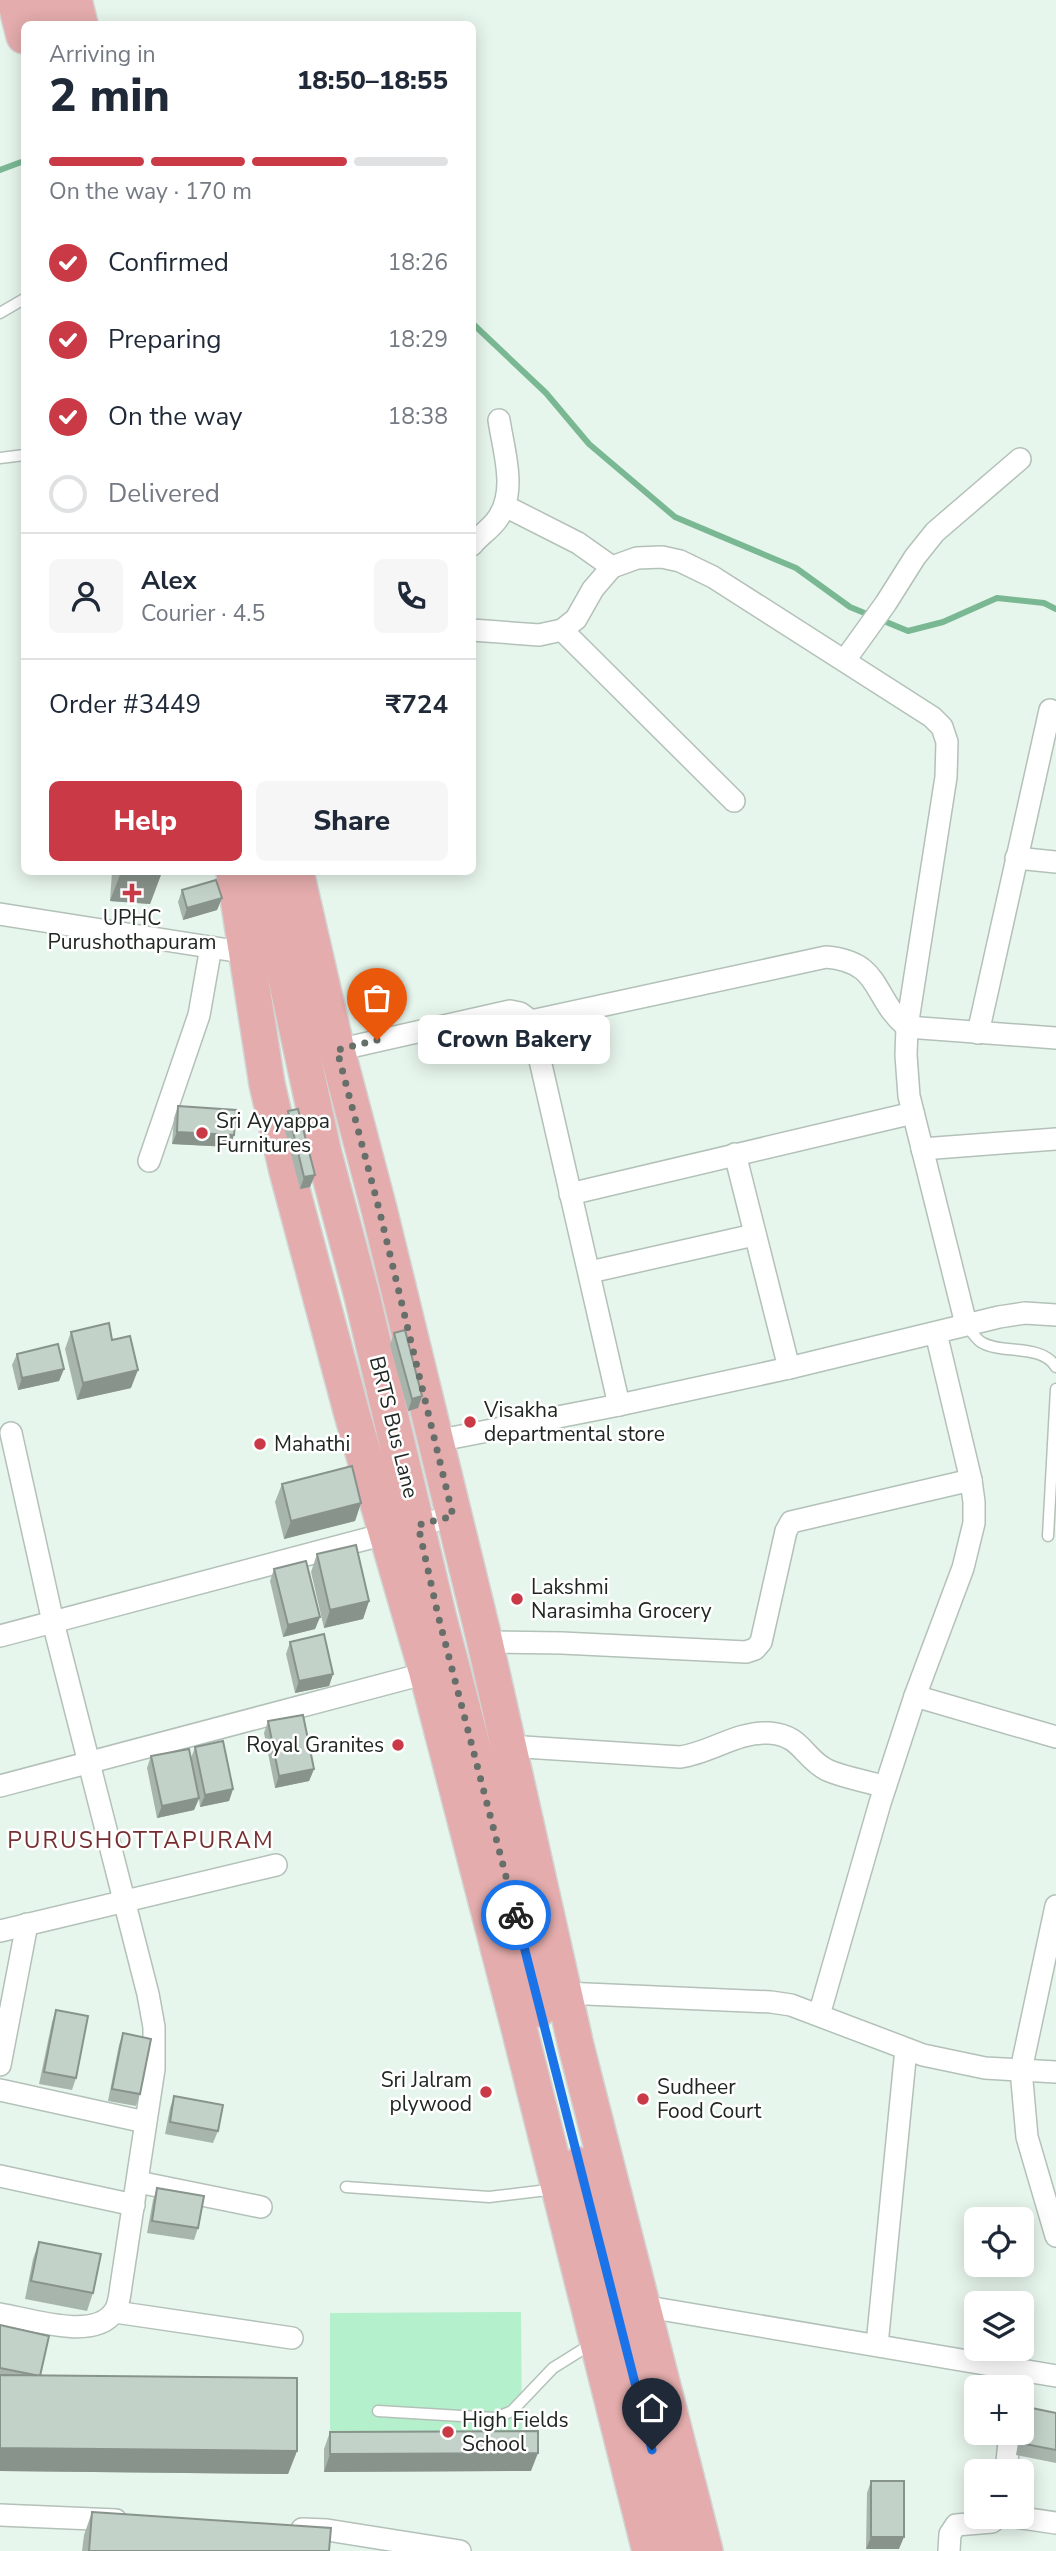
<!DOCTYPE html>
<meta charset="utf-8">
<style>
body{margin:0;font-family:"Nunito Sans",sans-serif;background:#f6f6f7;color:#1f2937;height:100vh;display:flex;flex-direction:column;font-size:26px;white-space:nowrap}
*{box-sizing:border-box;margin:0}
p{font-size:23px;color:#747a83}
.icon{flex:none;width:38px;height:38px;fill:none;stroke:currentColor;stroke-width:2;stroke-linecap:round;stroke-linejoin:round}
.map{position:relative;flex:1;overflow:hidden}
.side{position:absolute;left:21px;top:21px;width:455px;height:854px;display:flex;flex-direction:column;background:#fff;border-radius:10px;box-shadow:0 4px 18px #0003}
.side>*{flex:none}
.buttons{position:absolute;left:964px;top:2207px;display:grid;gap:14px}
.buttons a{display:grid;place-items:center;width:70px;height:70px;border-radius:10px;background:#fff;box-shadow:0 4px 18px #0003;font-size:35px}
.pin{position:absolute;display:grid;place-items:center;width:60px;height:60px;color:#fff;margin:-72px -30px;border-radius:50% 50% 50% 0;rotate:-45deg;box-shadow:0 0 7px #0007}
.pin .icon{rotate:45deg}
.courier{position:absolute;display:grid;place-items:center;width:70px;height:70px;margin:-35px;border:5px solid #1a73e8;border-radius:50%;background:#fff;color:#222;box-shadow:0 2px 9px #0007}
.bubble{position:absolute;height:49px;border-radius:10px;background:#fff;box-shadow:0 4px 18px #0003;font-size:23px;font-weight:800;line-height:49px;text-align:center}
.head em{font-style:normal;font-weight:800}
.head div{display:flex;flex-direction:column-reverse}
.head{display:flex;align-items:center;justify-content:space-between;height:119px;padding:0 28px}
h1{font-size:46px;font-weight:800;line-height:52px}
.bar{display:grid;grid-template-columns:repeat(4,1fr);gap:10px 7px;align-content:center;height:84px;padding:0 28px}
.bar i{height:9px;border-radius:5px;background:#e0e1e3}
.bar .active{background:#ca3a46}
.bar p{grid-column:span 4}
.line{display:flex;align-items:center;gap:18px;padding:0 28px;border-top:2px solid #e0e1e3}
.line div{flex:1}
.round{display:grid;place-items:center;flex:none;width:74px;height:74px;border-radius:10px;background:#f6f6f7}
ol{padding:0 28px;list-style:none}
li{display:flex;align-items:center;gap:21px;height:77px}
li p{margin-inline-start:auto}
li .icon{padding:7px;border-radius:50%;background:#ca3a46;color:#fff;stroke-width:4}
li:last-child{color:#747a83}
li i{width:38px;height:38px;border:4px solid #e0e1e3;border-radius:50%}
.button{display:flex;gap:14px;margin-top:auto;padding:14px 28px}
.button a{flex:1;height:80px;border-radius:10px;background:#ca3a46;color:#fff;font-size:28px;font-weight:800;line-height:80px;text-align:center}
.button a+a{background:#f6f6f7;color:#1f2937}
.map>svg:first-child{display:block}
</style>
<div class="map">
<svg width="1056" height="2551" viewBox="0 0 1056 2551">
<rect width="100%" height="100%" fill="#e7f6ec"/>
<!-- green -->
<path fill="#b4f0cb" d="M521 2312 522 2435 330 2436V2313Z"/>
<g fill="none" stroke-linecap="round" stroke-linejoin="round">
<!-- stream -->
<g stroke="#7ab893" stroke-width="6">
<path d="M0 170 24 161"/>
<path d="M472 323 546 393 589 444 675 517 796 568 850 607 908 631 943 622 997 598 1044 603 1056 609"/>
</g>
<!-- service casing -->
<g stroke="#b3c1b8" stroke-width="13">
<g id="service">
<path d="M0 313 24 299"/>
<path d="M0 458 24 455"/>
<path d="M966 1324C971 1331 975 1338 981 1342 1002 1355 1041 1343 1056 1367"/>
<path d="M1048 1536 1056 1389"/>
<path d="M346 2187 489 2197 556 2189"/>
<path d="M378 2411 495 2418 512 2411 553 2368 593 2343"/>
</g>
</g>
<!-- minor casing -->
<g stroke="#b3c1b8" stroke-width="24">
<g id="minor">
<path d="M505 506 578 543 612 567"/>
<path d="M472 545C479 536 489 530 496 521 518 493 504 453 499 420"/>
<path d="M472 630 539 635 562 630 576 619 593 589 612 567 637 558 662 557 680 561 713 577 932 717 942 727 947 742 946 777 907 1027 906 1055 909 1096 966 1324"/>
<path d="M562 630 734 801"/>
<path d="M845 660 886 603 915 557 935 532 1020 459"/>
<path d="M1016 858 1056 862"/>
<path d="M0 914 248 953"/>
<path d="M531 1021 826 957C883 962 871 997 907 1027L1056 1038"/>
<path d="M978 1033 1050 710"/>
<path d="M337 1050 510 1011 520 1013 531 1021 619 1405"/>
<path d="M922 1149 1056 1139"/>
<path d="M735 1154 789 1368"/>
<path d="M149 1161 199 1015 211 947"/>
<path d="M570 1194 913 1113"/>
<path d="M590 1272 754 1235"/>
<path d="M436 1441 619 1405 789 1368 999 1317 1025 1313 1056 1315"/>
<path d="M0 1636 453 1516"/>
<path d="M485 1642 562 1643 746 1652 755 1649 761 1642 786 1531 791 1522 971 1480"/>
<path d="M915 1696 1056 1737"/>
<path d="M508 1746 680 1757C710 1753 738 1731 769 1733 802 1735 803 1758 827 1770 845 1778 867 1781 885 1787"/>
<path d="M0 1786 427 1673"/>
<path d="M1056 1906 1021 2070 1027 2137 1056 2236"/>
<path d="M0 1931 276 1865"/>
<path d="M564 1993 771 2002 791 2005 923 2055 985 2068 1056 2072"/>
<path d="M819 2015 880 1803 915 1696 963 1568 974 1523V1502L971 1480 936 1333"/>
<path d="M0 2065 27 1924"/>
<path d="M0 2090 145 2122"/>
<path d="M0 2176 134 2205"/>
<path d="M138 2182 261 2207"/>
<path d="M642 2306 1056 2376"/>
<path d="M115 2312 292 2338"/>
<path d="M0 2314C30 2319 94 2341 114 2312 119 2306 120 2293 121 2286L154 2069V2027L148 1994 53 1622 11 1433"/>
<path d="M877 2345 906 2049"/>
<path d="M1006 2471 1010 2432"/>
<path d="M0 2515 116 2520"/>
<path d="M1008 2516 1056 2523"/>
<path d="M302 2529 327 2530 460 2551"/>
<path d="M949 2551 950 2534 956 2525 992 2522 999 2516"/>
</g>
</g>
<!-- primary casing -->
<g stroke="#d2d4d3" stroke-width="38">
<g id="primary">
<path d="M15 0 24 36"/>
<path d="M43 0 49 24"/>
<path d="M74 0 80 24"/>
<path d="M234 872 267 1084 287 1171 352 1414 427 1673 518 2024 650 2551"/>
<path d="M263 872 324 1154 362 1296 438 1615 505 1870 539 2009"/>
<path d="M296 872 337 1050 379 1209 485 1642 576 2046 705 2551"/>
<path d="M579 2165 679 2551"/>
</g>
</g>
<!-- service -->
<use href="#service" stroke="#fff" stroke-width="10"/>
<!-- minor -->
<use href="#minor" stroke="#fff" stroke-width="21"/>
<!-- primary -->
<use href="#primary" stroke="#e4acac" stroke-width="35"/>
</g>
<!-- wall -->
<g fill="#a8b5ac">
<path d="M112 872H162L150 904 110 901Z"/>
<path d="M182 890 222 898 217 910 183 920 178 902Z"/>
<path d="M178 1106 230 1147 172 1144 174 1118Z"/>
<path d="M288 1111 310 1187 300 1189 283 1123Z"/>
<path d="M71 1332 112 1340 131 1388 77 1400 65 1349Z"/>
<path d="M394 1333 422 1396 418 1408 408 1411 390 1345Z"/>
<path d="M17 1354 64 1369 59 1381 18 1390 12 1365Z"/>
<path d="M282 1484 361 1503 355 1521 284 1539 275 1502Z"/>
<path d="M317 1554 369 1601 363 1619 324 1628 311 1572Z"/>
<path d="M274 1569 320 1617 315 1629 283 1637 270 1581Z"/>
<path d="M290 1642 333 1674 329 1686 295 1693 286 1654Z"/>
<path d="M268 1721 314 1769 309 1781 275 1788 264 1733Z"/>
<path d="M195 1747 233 1789 229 1801 200 1807 199 1799 194 1810 157 1818 147 1768 151 1756 191 1758Z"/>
<path d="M56 2010 76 2078 72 2090 39 2084 52 2022Z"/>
<path d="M123 2033 140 2094 136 2106 108 2101 119 2045Z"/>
<path d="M174 2096 218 2131 213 2143 165 2134 170 2108Z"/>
<path d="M157 2188 198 2228 194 2240 147 2233 153 2200Z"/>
<path d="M39 2242 93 2293 87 2311 25 2299 33 2259Z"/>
<path d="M0 2325 41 2376 297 2451 288 2474 0 2471Z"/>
<path d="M1027 2407 1056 2413V2463L1016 2455 1020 2432H1022L1023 2419Z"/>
<path d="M330 2432 531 2471 324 2472V2449Z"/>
<path d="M871 2481 899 2549H866L867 2493Z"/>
<path d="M92 2512 329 2551H82L84 2535Z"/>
</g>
<!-- shaded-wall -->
<g fill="#88938c">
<path d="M121 872H162L150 904 110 901Z"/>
<path d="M222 898 217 910 183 920 187 908Z"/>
<path d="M177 1132 234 1135 230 1147 172 1144Z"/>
<path d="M315 1175 310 1187 300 1189 304 1177Z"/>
<path d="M64 1369 59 1381 18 1390 22 1378Z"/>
<path d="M138 1370 131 1388 77 1400 83 1383Z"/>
<path d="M422 1396 418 1408 408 1411 412 1399Z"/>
<path d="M361 1503 355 1521 284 1539 291 1521Z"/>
<path d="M369 1601 363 1619 324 1628 330 1610Z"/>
<path d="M320 1617 315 1629 283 1637 288 1625Z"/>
<path d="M333 1674 329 1686 295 1693 299 1681Z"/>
<path d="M314 1769 309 1781 275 1788 279 1776Z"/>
<path d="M233 1789 229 1801 200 1807 205 1795Z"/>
<path d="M199 1798 194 1810 157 1818 162 1806Z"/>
<path d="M0 2448 297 2451 288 2474 0 2471Z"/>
<path d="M538 2453 531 2471 324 2472 330 2454Z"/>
<path d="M871 2537H904L899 2549H866Z"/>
</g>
<!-- building -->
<g fill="#c3d2c8" stroke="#88938c" stroke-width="2">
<path d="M216 880 222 898 187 908 182 890Z"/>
<path d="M178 1106 236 1110 234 1135 177 1132Z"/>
<path d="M298 1109 315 1175 304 1177 288 1111Z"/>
<path d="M109 1323 112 1340 130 1336 138 1370 83 1383 71 1332Z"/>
<path d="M405 1330 422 1396 412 1399 394 1333Z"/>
<path d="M58 1344 64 1369 22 1378 17 1354Z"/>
<path d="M352 1466 361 1503 291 1521 282 1484Z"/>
<path d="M356 1545 369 1601 330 1610 317 1554Z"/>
<path d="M306 1561 320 1617 288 1625 274 1569Z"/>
<path d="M324 1634 333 1674 299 1681 290 1642Z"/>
<path d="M303 1715 314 1769 279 1776 268 1721Z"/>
<path d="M223 1741 233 1789 205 1795 195 1747Z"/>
<path d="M189 1749 199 1798 162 1806 151 1756Z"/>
<path d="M56 2010 88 2016 76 2078 44 2072Z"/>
<path d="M123 2033 151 2039 140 2094 112 2089Z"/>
<path d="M174 2096 223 2105 218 2131 170 2122Z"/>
<path d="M157 2188 204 2196 198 2228 152 2221Z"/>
<path d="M39 2242 101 2254 93 2293 31 2281Z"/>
<path d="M0 2325 49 2336 40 2376 0 2368Z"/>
<path d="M0 2375 297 2378V2451L0 2448Z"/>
<path d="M1027 2407 1056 2413V2450L1020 2443Z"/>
<path d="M538 2431V2453L330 2454V2432Z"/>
<rect x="871" y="2481" width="33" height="56"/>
<path d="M92 2512 331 2528 329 2551H89Z"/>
</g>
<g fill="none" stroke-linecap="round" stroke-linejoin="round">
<!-- done -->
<path stroke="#666f69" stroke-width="7" stroke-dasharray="0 12.6" d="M377 1040 337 1050 379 1209 453 1516 418 1525 438 1615 516 1915"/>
<!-- route -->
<path stroke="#1a73e8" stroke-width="9" d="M516 1915 652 2450"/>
</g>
<!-- markers -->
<g fill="#ca3a46" stroke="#fff" stroke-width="2.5">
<path d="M128.5 882.5h7v7h7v7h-7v7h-7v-7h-7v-7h7z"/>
<circle cx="202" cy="1133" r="7"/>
<circle cx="470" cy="1422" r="7"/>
<circle cx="260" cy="1444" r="7"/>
<circle cx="517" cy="1599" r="7"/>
<circle cx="398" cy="1745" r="7"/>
<circle cx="486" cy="2092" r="7"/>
<circle cx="643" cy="2099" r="7"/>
<circle cx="448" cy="2432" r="7"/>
</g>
<g text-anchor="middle" stroke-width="5" stroke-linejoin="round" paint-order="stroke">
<!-- poi labels -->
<g font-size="21" fill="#202622" stroke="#fff" text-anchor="start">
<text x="132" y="925" text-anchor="middle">UPHC<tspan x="132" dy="24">Purushothapuram</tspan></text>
<text x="216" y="1128">Sri Ayyappa<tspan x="216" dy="24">Furnitures</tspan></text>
<text x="484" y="1417">Visakha<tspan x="484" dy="24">departmental store</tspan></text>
<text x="274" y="1451">Mahathi</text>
<text x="531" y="1594">Lakshmi<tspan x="531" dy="24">Narasimha Grocery</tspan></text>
<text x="384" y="1752" text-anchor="end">Royal Granites</text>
<text x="472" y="2087" text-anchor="end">Sri Jalram<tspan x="472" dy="24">plywood</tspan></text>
<text x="657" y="2094">Sudheer<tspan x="657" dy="24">Food Court</tspan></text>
<text x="462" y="2427">High Fields<tspan x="462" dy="24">School</tspan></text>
</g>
<!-- street labels -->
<g font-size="21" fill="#202622" stroke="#fff">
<text transform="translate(394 1427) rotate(76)" y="7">BRTS Bus Lane</text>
</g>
<!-- neighbourhood labels -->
<g font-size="23" letter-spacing="2" fill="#762f31" stroke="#fff">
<text x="141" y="1848">PURUSHOTTAPURAM</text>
</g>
</g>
</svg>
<div class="buttons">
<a><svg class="icon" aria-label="locate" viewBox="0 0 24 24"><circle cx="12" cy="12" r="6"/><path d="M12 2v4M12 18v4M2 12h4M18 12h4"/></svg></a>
<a><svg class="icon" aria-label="layers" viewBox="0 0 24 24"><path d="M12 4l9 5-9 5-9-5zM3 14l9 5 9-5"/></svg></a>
<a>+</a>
<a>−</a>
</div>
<div class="pin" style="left:377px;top:1040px;background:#ea580c"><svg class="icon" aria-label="bag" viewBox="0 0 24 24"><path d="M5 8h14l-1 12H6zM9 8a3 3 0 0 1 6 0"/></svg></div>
<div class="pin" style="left:652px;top:2450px;background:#1f2937"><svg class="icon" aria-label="home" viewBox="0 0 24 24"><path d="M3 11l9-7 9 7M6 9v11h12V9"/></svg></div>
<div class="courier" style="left:516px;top:1915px"><svg class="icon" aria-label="bike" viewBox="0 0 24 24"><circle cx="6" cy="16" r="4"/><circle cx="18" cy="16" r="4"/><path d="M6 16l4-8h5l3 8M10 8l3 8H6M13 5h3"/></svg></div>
<div class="bubble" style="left:418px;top:1015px;width:192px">Crown Bakery</div>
<section class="side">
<div class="head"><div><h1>2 min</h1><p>Arriving in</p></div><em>18:50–18:55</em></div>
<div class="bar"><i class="active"></i><i class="active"></i><i class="active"></i><i></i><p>On the way · 170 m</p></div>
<ol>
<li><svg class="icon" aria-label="check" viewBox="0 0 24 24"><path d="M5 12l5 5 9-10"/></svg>Confirmed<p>18:26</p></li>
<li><svg class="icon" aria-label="check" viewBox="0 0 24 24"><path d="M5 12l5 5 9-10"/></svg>Preparing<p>18:29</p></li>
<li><svg class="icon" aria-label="check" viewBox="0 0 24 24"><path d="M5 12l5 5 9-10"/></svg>On the way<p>18:38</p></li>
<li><i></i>Delivered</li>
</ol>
<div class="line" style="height:126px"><a class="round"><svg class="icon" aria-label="person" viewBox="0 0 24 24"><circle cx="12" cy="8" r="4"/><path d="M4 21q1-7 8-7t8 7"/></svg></a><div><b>Alex</b><p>Courier · 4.5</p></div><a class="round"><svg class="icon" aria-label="phone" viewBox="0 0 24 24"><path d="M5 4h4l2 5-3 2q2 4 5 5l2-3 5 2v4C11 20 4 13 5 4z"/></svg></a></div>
<div class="line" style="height:91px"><div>Order #3449</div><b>₹724</b></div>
<div class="button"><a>Help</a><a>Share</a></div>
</section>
</div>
